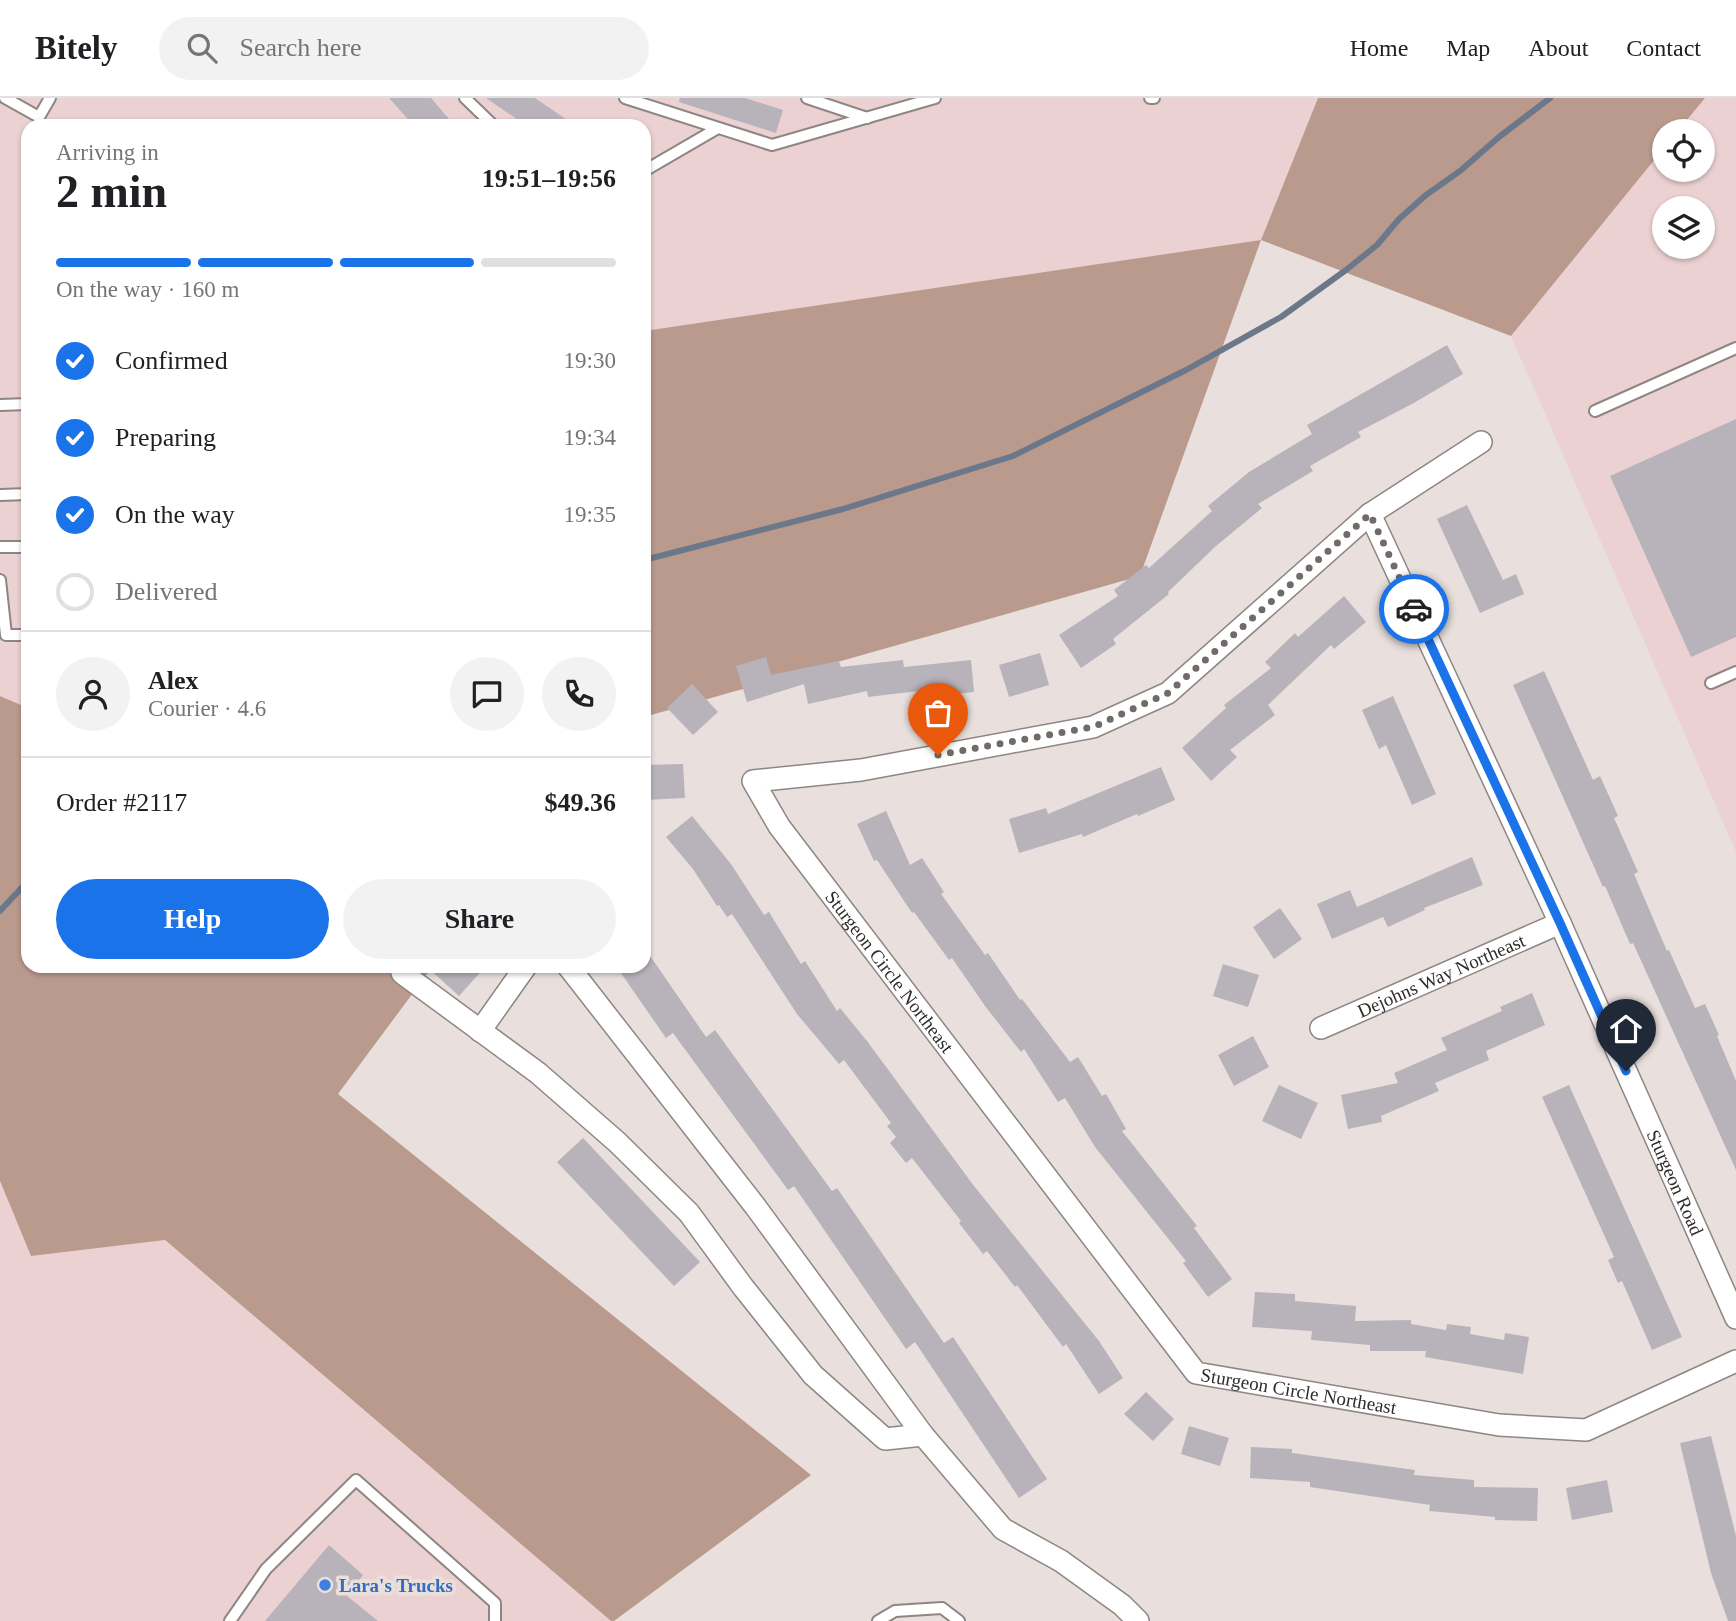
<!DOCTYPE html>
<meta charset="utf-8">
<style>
body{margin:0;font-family:Georgia,serif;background:#f2f2f2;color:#202124;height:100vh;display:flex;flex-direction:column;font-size:26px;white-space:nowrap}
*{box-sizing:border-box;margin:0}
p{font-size:23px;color:#757577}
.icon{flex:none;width:38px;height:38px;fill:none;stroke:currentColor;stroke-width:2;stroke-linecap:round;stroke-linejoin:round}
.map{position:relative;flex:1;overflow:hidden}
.panel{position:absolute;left:21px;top:21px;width:630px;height:854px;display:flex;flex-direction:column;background:#fff;border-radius:21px;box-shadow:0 2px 5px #0004}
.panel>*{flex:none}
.buttons{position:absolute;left:1652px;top:21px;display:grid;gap:14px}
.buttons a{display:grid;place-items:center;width:63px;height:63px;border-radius:50%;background:#fff;box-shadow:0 2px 5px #0004;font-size:35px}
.pin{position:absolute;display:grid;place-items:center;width:60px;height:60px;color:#fff;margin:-72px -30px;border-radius:50% 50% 50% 0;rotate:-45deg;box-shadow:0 0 7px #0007}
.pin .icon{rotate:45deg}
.courier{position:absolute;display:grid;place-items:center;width:70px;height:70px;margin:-35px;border:5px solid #1a73e8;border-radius:50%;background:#fff;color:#222;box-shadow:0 2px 9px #0007}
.overview em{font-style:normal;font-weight:600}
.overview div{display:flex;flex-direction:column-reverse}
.overview{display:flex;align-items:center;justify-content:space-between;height:119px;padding:0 35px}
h1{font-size:46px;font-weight:600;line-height:52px}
.bar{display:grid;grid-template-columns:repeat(4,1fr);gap:10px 7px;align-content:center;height:84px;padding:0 35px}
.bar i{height:9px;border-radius:5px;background:#e0e0e0}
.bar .selected{background:#1a73e8}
.bar p{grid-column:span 4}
.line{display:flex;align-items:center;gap:18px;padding:0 35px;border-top:2px solid #e0e0e0}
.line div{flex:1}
.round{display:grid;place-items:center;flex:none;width:74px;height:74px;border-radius:37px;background:#f2f2f2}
ol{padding:0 35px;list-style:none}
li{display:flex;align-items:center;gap:21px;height:77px}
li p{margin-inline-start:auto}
li .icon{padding:7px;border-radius:50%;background:#1a73e8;color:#fff;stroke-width:4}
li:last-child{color:#757577}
li i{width:38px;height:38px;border:4px solid #e0e0e0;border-radius:50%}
.primary-button{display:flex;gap:14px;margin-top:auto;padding:14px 35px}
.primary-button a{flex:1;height:80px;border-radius:42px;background:#1a73e8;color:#fff;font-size:28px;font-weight:600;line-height:80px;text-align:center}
.primary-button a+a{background:#f2f2f2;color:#202124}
header{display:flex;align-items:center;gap:42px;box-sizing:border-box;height:98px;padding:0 35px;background:#fff;border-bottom:2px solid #e0e0e0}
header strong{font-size:33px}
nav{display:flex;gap:38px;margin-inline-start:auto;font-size:24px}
.search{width:490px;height:63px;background:#f2f2f2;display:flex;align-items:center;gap:18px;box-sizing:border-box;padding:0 24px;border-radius:38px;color:#757577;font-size:26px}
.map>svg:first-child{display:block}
</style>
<header>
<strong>Bitely</strong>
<div class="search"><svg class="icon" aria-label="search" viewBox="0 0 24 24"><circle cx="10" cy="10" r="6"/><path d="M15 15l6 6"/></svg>Search here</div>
<nav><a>Home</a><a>Map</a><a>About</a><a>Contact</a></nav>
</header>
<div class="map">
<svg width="1736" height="1523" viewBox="0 0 1736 1523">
<rect width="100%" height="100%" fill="#e9e0dd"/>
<!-- commercial -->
<g fill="#ecd1d2" fill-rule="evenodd">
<path d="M0 0H1318L1261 142 644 233V28H28V610L0 598Z"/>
<path d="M1705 0H1736V754L1511 238 1664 50V72H1703V33H1678ZM1664 110H1703V149H1664Z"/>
<path d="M0 1083 31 1158 164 1142 611 1523H0Z"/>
</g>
<!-- forest -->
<g fill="#bb9a8e">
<path d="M1318 0H1705L1678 33H1664V50L1511 238 1261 142 1140 478 644 619V233L1261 142Z"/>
<path d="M0 598 28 610V868H433L338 996 811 1377 614 1523H611L165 1142 31 1158 0 1083Z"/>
</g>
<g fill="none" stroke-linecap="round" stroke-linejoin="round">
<!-- stream -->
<g stroke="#6b788a" stroke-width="6">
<path d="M644 462 843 411 1013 358 1186 272 1281 219 1346 172 1377 147 1399 121 1426 97 1460 73 1499 39 1550 0"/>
<path d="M0 813 28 783"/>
</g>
</g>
<!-- building -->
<g fill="#b8b3ba">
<path d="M389 0H431L455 28H414Z"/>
<path d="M486 0H535L576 28H527Z"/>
<path d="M680 0H745L783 12 776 35 679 4Z"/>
<path d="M1447 247 1463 276 1412 306 1358 334 1361 339 1310 368 1313 373 1258 406 1262 410 1216 448 1168 494 1169 496 1113 541 1116 546 1081 570 1059 537 1118 498 1114 492 1146 467 1149 470 1212 413 1208 408 1249 374 1312 336 1307 327Z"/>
<path d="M1736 321V539L1691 559 1610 378Z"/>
<path d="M1467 407 1503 482 1516 476 1524 496 1480 515 1437 421Z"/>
<path d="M1344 498 1366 524 1334 551 1331 547 1268 607 1275 617 1230 652 1237 659 1211 683 1182 650 1226 610 1224 607 1271 570 1265 564 1295 535 1298 539Z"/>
<path d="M1040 555 1049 587 1009 599 999 567Z"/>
<path d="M766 559 771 577 839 563 841 569 903 562 904 569 971 562 974 594 935 598V591L868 599 867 593 808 606 804 586 747 604 736 568Z"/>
<path d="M1544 573 1593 682 1600 678 1618 718 1614 720 1638 774 1634 776 1667 853 1669 852 1695 910 1705 906 1719 937 1717 938 1736 983V1072L1633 845 1630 846 1605 788 1603 789 1513 587Z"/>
<path d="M692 586 718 614 693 637 667 610Z"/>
<path d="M1393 598 1436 696 1412 707 1386 647 1379 651 1362 612Z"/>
<path d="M683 666 685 700 645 702 644 667Z"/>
<path d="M1161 669 1175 702 1138 718 1137 716 1083 739 1082 736 1019 755 1009 721 1046 710 1048 716Z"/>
<path d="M886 713 910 767 922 760 944 794 941 796 985 857 988 855 1020 902 1022 901 1070 964 1078 959 1102 998 1106 996 1126 1031 1122 1033 1197 1128 1194 1130 1232 1181 1208 1199 1183 1165 1186 1163 1095 1049 1065 1000 1058 1004 1024 951 1021 954 985 908 952 860 949 862 914 814 912 815 877 762 874 763 857 726Z"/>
<path d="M692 718 731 766 764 817 769 814 801 866 805 863 837 913 840 910 867 943 974 1088 1099 1243 1123 1280 1099 1296 1066 1246 1063 1249 1017 1187 1015 1189 987 1153 983 1156 959 1125 961 1123 912 1060 906 1065 890 1045 896 1039 887 1028 891 1025 844 962 839 966 797 916 732 816 727 819 719 807 717 808 693 771 666 739Z"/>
<path d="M1472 759 1483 787 1424 810 1425 812 1388 829 1383 819 1332 841 1317 806 1350 792 1357 809Z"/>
<path d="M1280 810 1302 841 1274 861 1253 829Z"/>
<path d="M644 849 706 939 715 932 832 1093 837 1090 944 1245 953 1239 1047 1381 1019 1400 915 1244 906 1251 794 1088 788 1092 673 935 666 940 616 868H644Z"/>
<path d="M1223 866 1259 877 1248 909 1213 898Z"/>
<path d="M426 868H486L459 898Z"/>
<path d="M1532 895 1545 927 1486 953 1489 962 1435 985 1439 993 1381 1018 1382 1024 1348 1031 1341 997 1398 985 1394 975 1447 952 1441 940 1502 913 1500 909Z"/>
<path d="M1253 938 1269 969 1234 988 1218 957Z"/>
<path d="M1279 987 1318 1005 1301 1041 1262 1023Z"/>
<path d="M1569 987 1682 1239 1652 1252 1622 1183 1618 1185 1608 1162 1614 1159 1542 999Z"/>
<path d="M583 1040 700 1164 674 1188 557 1064Z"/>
<path d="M1255 1194 1295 1196V1203L1356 1208 1355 1223 1411 1222V1226L1446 1232 1447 1226 1471 1229 1470 1236 1504 1242 1505 1235 1529 1239 1523 1276 1425 1259 1426 1253H1370V1247L1311 1242 1312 1233 1252 1229Z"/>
<path d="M1146 1294 1174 1321 1153 1343 1124 1316Z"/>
<path d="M1189 1328 1229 1340 1220 1368 1181 1356Z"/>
<path d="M1711 1338 1736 1438V1523H1728L1711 1475 1680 1345Z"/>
<path d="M1251 1349 1292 1351V1355L1415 1372 1414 1377 1474 1382V1389L1538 1390 1537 1423 1495 1422V1419L1429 1413 1430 1407 1310 1389V1384L1250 1380Z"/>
<path d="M1607 1382 1613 1414 1572 1422 1566 1390Z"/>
<path d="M329 1447 363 1477 347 1498 378 1523H265Z"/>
</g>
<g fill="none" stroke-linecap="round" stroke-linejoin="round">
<!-- service casing -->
<g stroke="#8e8683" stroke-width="14">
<g id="service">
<path d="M5 0 39 19 50 0"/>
<path d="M465 0 494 28"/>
<path d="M625 0 772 47 935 0"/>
<path d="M807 0 867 20"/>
<path d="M1150 0H1154"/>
<path d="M644 73 718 30"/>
<path d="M0 307 28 306"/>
<path d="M1595 313 1736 250"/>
<path d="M0 397 28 396"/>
<path d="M0 449H28"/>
<path d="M0 482 6 537H28"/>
<path d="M1711 585 1736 574"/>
<path d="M230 1523 266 1471 356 1382 495 1505V1523"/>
<path d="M878 1523 895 1513 942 1510 959 1523"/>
</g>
</g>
<!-- minor casing -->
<g stroke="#8e8683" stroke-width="24">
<g id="minor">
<path id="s1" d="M1481 344 1370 416 1168 595 1093 629 861 672 753 683 779 728 1196 1275 1499 1327 1586 1332 1736 1263"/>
<path id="s2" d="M1370 416 1560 825 1736 1220"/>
<path d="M568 868 755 1108 923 1337 1003 1431 1061 1463 1122 1507 1138 1523"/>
<path d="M402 875 538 975 617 1044 689 1115 743 1189 813 1277 885 1341 923 1337"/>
<path id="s3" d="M1321 930 1560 825"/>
<path d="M480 933 526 868"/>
</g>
</g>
<!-- service -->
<use href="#service" stroke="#fff" stroke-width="10"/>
<!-- minor -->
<use href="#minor" stroke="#fff" stroke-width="21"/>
</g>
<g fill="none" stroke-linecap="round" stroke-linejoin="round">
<!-- done -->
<path stroke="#706b69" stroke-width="7" stroke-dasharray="0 12.6" d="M938 657 1093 629 1168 595 1370 416 1414 511"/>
<!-- route -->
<path stroke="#1a73e8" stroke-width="9" d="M1414 511 1560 825 1626 973"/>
</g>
<!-- markers -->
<circle fill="#3f7fe0" stroke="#e9e0dd" stroke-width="2.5" cx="325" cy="1487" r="7"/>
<g text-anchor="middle" stroke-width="7" stroke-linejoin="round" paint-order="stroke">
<!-- street labels -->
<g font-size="19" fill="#2f2c2b" stroke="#e9e0dd">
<text dy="7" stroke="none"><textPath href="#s1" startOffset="1064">Sturgeon Circle Northeast</textPath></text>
<text dy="7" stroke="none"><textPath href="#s3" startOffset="131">Dejohns Way Northeast</textPath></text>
<text dy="7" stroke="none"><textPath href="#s2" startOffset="735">Sturgeon Road</textPath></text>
<text dy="7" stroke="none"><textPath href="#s1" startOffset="1673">Sturgeon Circle Northeast</textPath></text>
</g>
<!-- shop labels -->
<g font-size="19" font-weight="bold" fill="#366cbe" stroke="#e9e0dd" text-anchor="start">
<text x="339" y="1494">Lara's Trucks</text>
</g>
</g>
</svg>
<div class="buttons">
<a><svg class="icon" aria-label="locate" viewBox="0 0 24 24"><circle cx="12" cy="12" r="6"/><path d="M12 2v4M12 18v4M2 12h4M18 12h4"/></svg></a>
<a><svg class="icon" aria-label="layers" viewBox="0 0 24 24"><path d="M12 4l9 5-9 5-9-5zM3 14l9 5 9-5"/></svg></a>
</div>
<div class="pin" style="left:938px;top:657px;background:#ea580c"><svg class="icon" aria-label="bag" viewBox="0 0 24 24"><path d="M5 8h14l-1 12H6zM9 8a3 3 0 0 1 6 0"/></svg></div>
<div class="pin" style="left:1626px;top:973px;background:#1f2937"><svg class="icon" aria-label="home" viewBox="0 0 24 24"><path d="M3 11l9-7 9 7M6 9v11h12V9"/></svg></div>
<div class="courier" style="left:1414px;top:511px"><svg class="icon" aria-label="car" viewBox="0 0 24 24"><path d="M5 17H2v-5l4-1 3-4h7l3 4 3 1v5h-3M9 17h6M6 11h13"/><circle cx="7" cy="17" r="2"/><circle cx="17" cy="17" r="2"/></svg></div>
<section class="panel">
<div class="overview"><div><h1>2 min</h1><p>Arriving in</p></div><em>19:51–19:56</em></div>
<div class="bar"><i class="selected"></i><i class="selected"></i><i class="selected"></i><i></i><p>On the way · 160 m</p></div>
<ol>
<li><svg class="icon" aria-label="check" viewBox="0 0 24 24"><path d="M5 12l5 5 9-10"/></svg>Confirmed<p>19:30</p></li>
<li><svg class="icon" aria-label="check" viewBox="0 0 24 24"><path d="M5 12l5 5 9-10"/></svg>Preparing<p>19:34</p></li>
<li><svg class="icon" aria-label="check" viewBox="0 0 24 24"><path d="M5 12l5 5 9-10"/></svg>On the way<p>19:35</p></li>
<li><i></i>Delivered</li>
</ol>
<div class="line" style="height:126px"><a class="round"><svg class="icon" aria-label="person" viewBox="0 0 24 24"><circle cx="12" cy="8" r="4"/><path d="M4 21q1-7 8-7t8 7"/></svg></a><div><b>Alex</b><p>Courier · 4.6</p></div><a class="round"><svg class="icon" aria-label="chat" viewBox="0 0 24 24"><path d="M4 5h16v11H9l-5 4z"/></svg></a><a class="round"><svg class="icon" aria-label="phone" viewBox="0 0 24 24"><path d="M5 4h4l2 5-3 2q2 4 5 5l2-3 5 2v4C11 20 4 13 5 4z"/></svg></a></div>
<div class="line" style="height:91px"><div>Order #2117</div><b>$49.36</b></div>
<div class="primary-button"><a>Help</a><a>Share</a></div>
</section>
</div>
